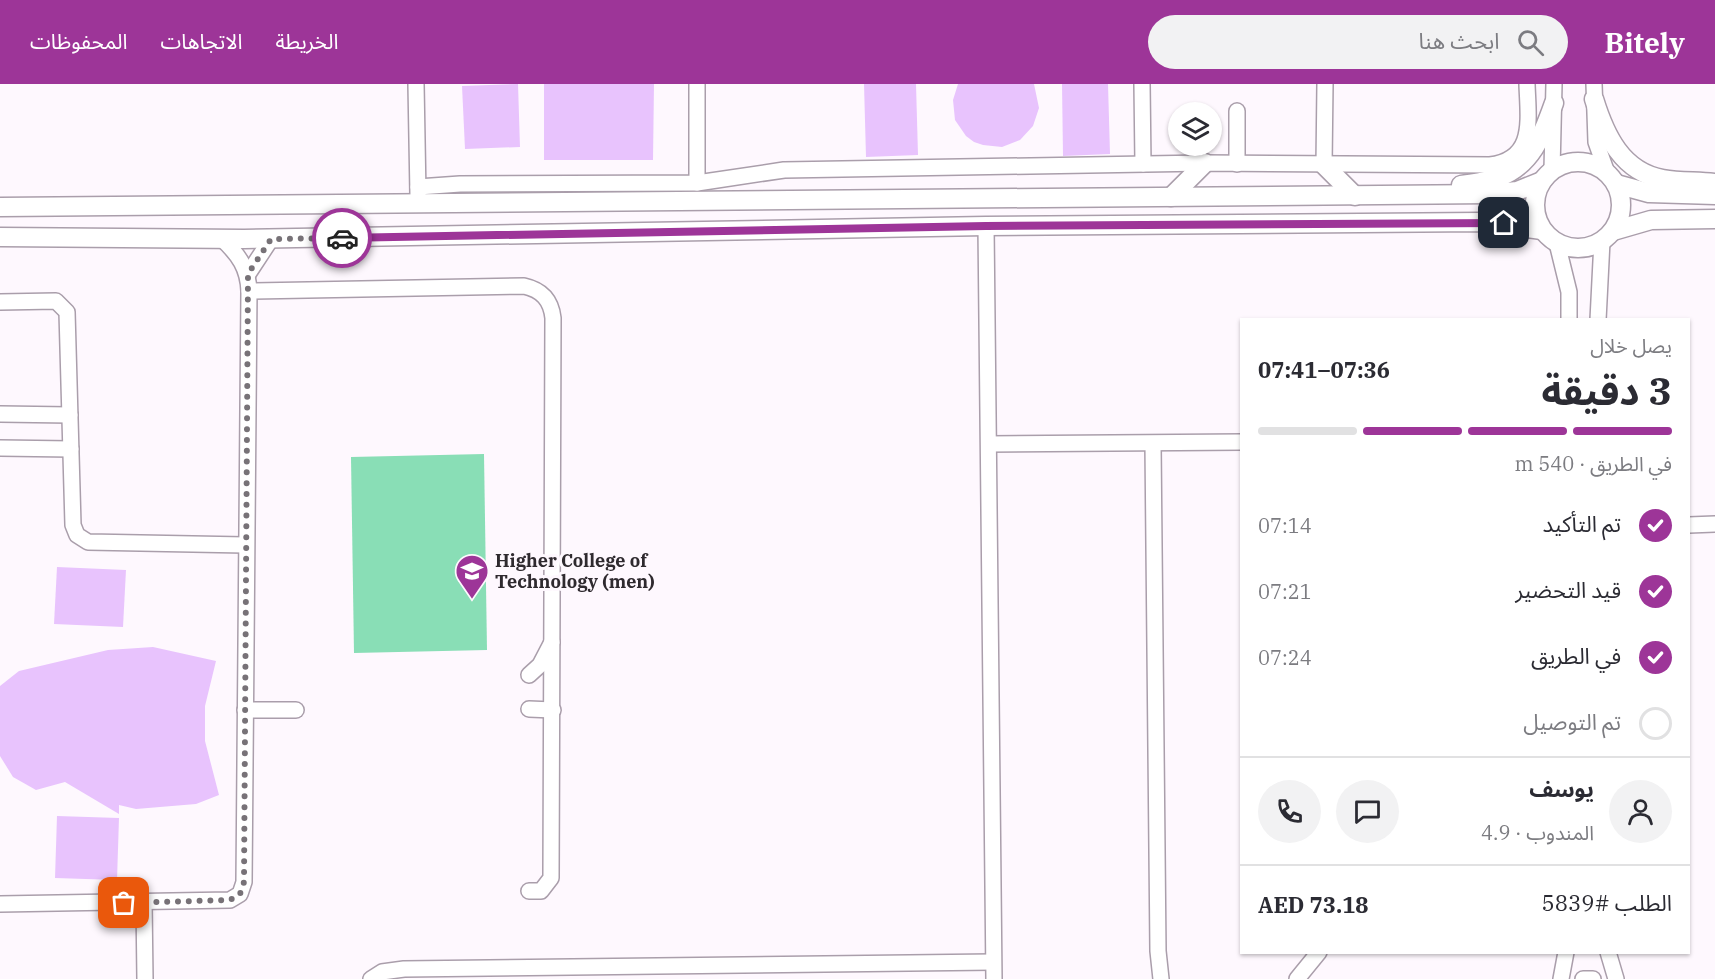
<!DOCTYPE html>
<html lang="ar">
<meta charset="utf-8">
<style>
body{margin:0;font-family:"IBM Plex Serif","Noto Sans Arabic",serif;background:#f2f2f3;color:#2b2b33;direction:rtl;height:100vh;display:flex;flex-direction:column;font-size:22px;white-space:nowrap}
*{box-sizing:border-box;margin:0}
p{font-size:20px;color:#7c7c81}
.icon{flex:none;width:33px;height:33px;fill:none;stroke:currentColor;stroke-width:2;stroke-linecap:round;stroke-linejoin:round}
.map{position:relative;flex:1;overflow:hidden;direction:ltr}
.sheet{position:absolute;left:1240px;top:234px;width:450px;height:636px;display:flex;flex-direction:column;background:#fff;border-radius:0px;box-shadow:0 2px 4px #0004;direction:rtl}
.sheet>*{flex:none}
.tools{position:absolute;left:1168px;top:18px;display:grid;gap:12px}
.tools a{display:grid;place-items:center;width:54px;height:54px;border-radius:50%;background:#fff;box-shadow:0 2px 4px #0004;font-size:30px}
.pin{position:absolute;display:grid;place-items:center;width:51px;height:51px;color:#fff;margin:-26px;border-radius:12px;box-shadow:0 3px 9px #0006}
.courier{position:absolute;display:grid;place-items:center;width:60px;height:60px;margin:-30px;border:4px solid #9d3598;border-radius:50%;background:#fff;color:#222;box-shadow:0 2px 8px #0007}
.overview em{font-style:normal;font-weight:700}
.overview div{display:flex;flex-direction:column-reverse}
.overview{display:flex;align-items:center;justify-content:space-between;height:102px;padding:0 18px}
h1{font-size:39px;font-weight:700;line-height:45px}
.bar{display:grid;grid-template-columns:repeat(4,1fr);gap:9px 6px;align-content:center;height:72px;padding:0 18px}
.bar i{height:8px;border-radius:4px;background:#e1e1e2}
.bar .selected{background:#9d3598}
.bar p{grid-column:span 4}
.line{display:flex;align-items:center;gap:15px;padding:0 18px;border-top:2px solid #e1e1e2}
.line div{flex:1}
.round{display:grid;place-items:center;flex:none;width:63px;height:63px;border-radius:32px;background:#f2f2f3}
ol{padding:0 18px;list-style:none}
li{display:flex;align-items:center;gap:18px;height:66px}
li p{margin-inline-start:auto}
li .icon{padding:6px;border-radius:50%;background:#9d3598;color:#fff;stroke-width:4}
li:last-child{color:#7c7c81}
li i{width:33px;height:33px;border:3px solid #e1e1e2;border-radius:50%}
header{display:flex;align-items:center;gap:36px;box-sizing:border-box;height:84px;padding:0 30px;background:#9d3598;color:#fff}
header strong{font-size:28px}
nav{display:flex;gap:33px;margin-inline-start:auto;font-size:21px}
.search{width:420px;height:54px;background:#f2f2f3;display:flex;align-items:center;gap:15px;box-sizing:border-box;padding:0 21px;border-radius:33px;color:#7c7c81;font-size:22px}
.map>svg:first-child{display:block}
</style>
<header>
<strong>Bitely</strong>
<div class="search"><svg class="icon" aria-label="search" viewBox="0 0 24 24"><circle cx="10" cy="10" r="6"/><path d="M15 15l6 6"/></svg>ابحث هنا</div>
<nav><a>الخريطة</a><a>الاتجاهات</a><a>المحفوظات</a></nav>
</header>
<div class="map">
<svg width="1715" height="895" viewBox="0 0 1715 895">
<rect width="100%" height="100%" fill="#fef8fe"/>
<!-- green -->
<path fill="#89deb6" d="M484 370 487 566 354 569 351 373Z"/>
<!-- building -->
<g fill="#e8c3fd">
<path d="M518 0 520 63 465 65 462 2Z"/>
<path d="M544 0H654L653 76H544Z"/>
<path d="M864 0H916L918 71 866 73Z"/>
<path d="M958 0H1034L1039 24 1033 42 1020 56 1002 63 983 61 974 58 966 52 955 36 953 16Z"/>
<path d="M1062 0H1108L1110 70 1063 72Z"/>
<path d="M57 483 126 486 123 543 54 540Z"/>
<path d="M153 563 216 577 205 622V657L219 711 196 720 136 725 119 721V730L65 698 36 706 13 693 0 672V602L19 587 108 566Z"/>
<path d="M57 732 119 734 117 796 55 794Z"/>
</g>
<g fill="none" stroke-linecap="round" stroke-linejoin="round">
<!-- minor casing -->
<g stroke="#aa9eab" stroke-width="18">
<g id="minor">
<path d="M416 0 418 111"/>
<path d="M697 0V99"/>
<path d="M1142 0 1143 80"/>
<path d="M1594 0 1596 58 1607 89"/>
<path d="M1237 27V80"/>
<path d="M1324 81 1325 0"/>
<path d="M1552 86 1554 0"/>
<path d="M418 103 460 100 697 99 784 86 1205 79 1490 81C1536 75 1528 35 1527 0"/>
<path d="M986 142 994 895"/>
<path d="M1557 159 1569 208V236"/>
<path d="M248 190 271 155"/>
<path d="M249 207 524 202C542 206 551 216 553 234L551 794 541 807H529"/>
<path d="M0 218 56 217 67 228 73 441 77 451 88 458 245 461"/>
<path d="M1598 236 1602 157"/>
<path d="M0 330 70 331"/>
<path d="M989 360 1242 358"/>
<path d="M1153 360 1158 867 1161 895"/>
<path d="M0 364 71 365"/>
<path d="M1689 441 1715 440"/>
<path d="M529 591 540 581 552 558"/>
<path d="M529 625 553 626"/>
<path d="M245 626H296"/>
<path d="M144 819 145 895"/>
<path d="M0 820 230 816 240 810 244 798 249 207C248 184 239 171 222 155"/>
<path d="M1608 868 1616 895"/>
<path d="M371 895 382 888 404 885 993 878"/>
<path d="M1297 895 1319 868"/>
<path d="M1561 895 1566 868"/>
<path d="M1583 895H1593"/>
</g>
</g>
<!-- major casing -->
<g stroke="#aa9eab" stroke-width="21">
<g id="major">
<path d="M1594 15C1605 51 1622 88 1663 95 1680 98 1698 97 1715 99"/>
<circle cx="1578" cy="121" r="43"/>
<path d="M1324 81 1355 112"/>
<path d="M1616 100 1649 109 1715 111"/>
<path d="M1461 101C1473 99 1486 98 1497 94 1532 82 1543 50 1554 19"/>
<path d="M1171 113 1205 79"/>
<path d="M0 123 1490 110 1517 107 1542 97"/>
<path d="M1613 147 1651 136 1715 135"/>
<path d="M0 153 244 155 986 142 1481 138 1542 146"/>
</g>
</g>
<!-- minor -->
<use href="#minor" stroke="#fff" stroke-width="15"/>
<!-- major -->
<use href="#major" stroke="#fff" stroke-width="18"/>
</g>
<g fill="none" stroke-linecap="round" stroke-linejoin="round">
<!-- done -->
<path stroke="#777277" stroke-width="6" stroke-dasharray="0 10.8" d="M124 819 230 816 240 810 244 798 248 190 271 155 342 154"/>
<!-- route -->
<path stroke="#9d3598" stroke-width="8" d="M342 154 986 142 1504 139"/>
</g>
<!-- icons -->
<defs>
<g id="university-pin" transform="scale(1.725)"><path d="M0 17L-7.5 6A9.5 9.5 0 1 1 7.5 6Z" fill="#9d3598" stroke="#fef8fe"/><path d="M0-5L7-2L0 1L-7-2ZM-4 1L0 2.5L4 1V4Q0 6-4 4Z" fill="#fff"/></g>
</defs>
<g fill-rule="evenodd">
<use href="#university-pin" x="472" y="487"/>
</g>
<g text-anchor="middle" stroke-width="6" stroke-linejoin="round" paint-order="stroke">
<!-- poi labels -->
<g font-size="18" font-weight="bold" fill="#2f2a2f" stroke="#fef8fe" text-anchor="start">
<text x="495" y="483">Higher College of<tspan x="495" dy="21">Technology (men)</tspan></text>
</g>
</g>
</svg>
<div class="tools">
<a><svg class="icon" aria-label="layers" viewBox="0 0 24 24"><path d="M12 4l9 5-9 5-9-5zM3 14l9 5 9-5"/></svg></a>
</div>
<div class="pin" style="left:124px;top:819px;background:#ea580c"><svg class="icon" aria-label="bag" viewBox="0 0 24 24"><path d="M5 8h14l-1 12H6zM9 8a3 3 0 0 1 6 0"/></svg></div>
<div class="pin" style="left:1504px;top:139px;background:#1f2937"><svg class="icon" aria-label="home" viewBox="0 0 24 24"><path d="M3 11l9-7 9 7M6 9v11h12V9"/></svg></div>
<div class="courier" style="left:342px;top:154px"><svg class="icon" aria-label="car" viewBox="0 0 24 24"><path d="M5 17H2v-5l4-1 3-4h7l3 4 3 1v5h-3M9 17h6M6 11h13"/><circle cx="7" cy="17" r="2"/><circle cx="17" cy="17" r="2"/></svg></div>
<section class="sheet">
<div class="overview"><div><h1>3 دقيقة</h1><p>يصل خلال</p></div><em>07:36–07:41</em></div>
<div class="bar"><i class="selected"></i><i class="selected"></i><i class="selected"></i><i></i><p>في الطريق · 540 m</p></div>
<ol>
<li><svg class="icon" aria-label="check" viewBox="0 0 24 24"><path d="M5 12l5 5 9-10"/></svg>تم التأكيد<p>07:14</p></li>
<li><svg class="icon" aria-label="check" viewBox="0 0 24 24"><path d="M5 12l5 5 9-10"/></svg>قيد التحضير<p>07:21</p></li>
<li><svg class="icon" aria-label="check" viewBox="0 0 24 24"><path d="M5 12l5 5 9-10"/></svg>في الطريق<p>07:24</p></li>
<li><i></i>تم التوصيل</li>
</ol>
<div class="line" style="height:108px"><a class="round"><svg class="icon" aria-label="person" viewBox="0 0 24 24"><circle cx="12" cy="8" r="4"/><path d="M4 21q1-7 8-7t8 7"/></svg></a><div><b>يوسف</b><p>المندوب · 4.9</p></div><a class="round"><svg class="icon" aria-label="chat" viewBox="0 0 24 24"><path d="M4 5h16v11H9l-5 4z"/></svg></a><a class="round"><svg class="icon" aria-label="phone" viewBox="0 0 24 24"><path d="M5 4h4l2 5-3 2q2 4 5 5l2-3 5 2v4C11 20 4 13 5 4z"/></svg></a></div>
<div class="line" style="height:78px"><div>الطلب #5839</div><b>AED 73.18</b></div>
</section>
</div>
